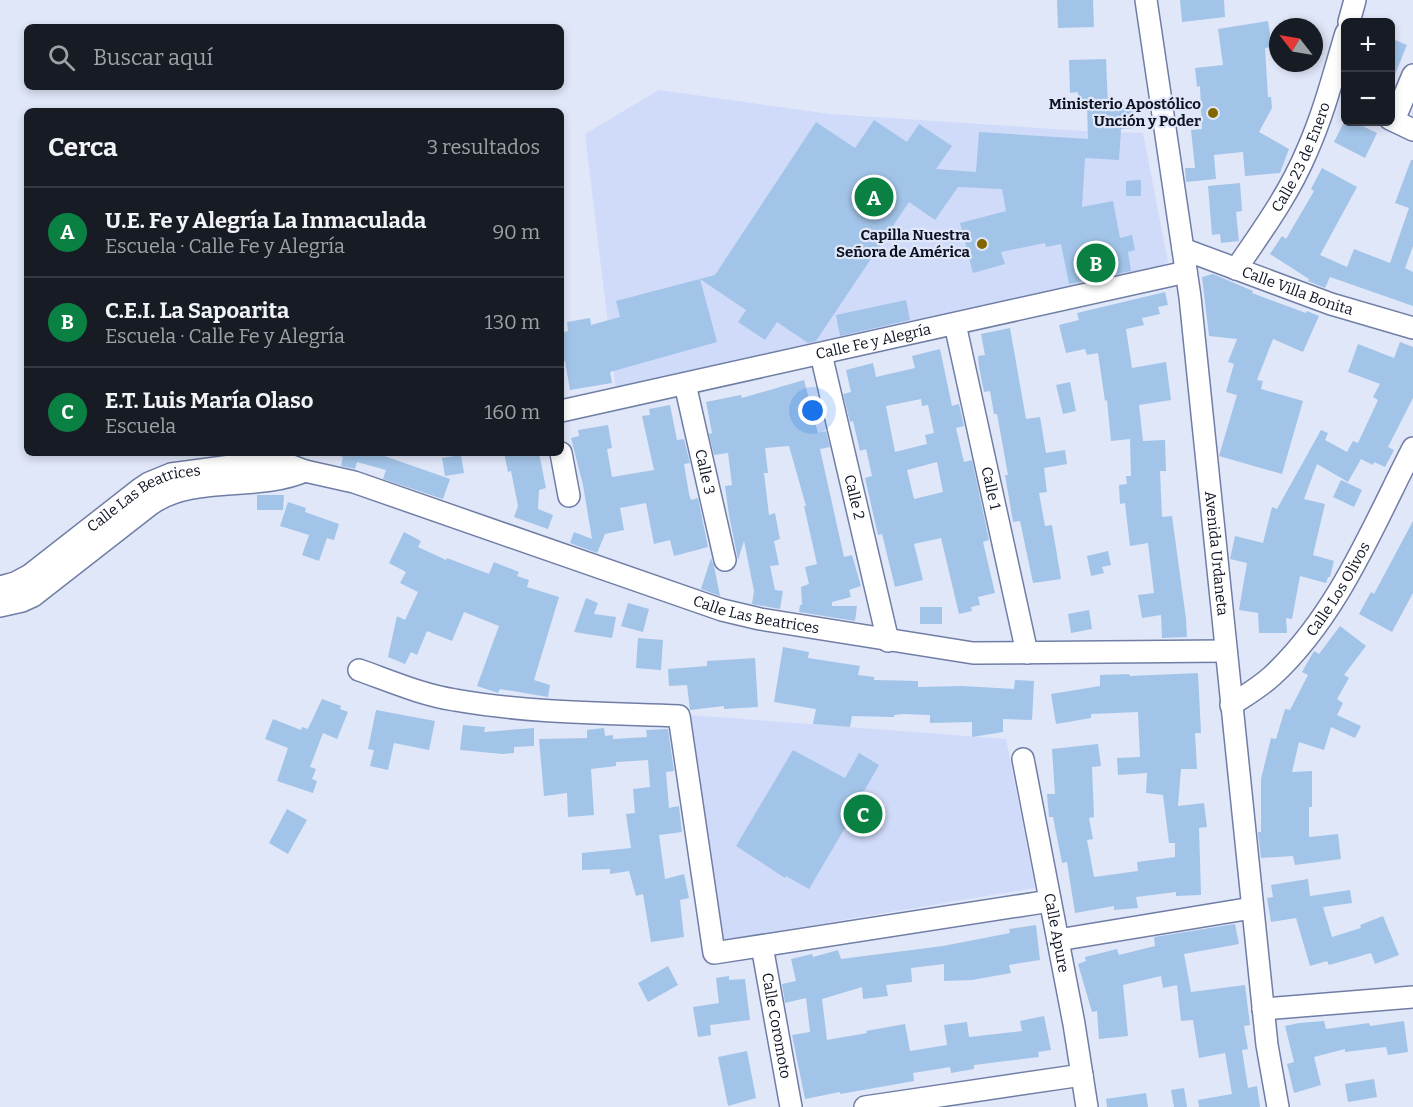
<!DOCTYPE html>
<html lang="es">
<meta charset="utf-8">
<style>
body{margin:0;font-family:Bitter,serif;background:#20242c;color:#f1f3f6}
.controls{position:absolute;right:18px;top:18px;display:grid;overflow:hidden;border-radius:9px;box-shadow:0 3px 9px #0003}
.controls button{width:54px;height:54px;display:grid;place-items:center;padding:0;border:0;border-bottom:2px solid #363941;background:#171b24;color:#f1f3f6;font:30px sans-serif}
.compass{position:absolute;left:1269px;top:18px;width:54px;height:54px;border-radius:50%;background:#171b24;box-shadow:0 3px 9px #0003;rotate:301deg}
.you{position:absolute;left:813px;top:411px;width:21px;height:21px;margin:-15px;border:4px solid #fff;border-radius:50%;background:#1a73e8;box-shadow:0 0 0 9px #1a73e833}
.badge{display:grid;place-items:center;width:39px;height:39px;border-radius:50%;background:#0b8043;color:#fff;font-size:20px;font-weight:700}
.pin{position:absolute;translate:-50% -50%;border:3px solid #fff;box-shadow:0 2px 6px #0006}
.list{margin:0;padding:0;list-style:none}
h2{display:flex;justify-content:space-between;align-items:center;height:78px;margin:0;padding:0 24px;font-size:26px}
h2 small{font-size:20px;font-weight:400;color:#9ea1a6}
.list li{display:grid;grid-template-columns:39px 1fr auto;gap:18px;align-items:center;box-sizing:border-box;height:90px;padding:0 24px;border-top:2px solid #363941}
.list b{display:block;font-size:22px;white-space:nowrap}
.list p{margin:0;font-size:20px;white-space:nowrap;color:#9ea1a6}
.list em{font-size:20px;font-style:normal;color:#9ea1a6}
.icon{flex:none;width:33px;height:33px;fill:none;stroke:currentColor;stroke-width:2;stroke-linecap:round;stroke-linejoin:round}
.map{position:relative;flex:none;width:1413px;height:1107px;overflow:hidden}
.search{position:absolute;background:#171b24;box-shadow:0 3px 9px #0003;left:24px;top:24px;width:540px;height:66px;display:flex;align-items:center;gap:15px;box-sizing:border-box;padding:0 21px;border-radius:9px;color:#9ea1a6;font-size:22px}
.panel{position:absolute;background:#171b24;box-shadow:0 3px 9px #0003;left:24px;top:108px;width:540px;height:348px;border-radius:9px}
.map>svg:first-child{display:block}
</style>
<div class="map">
<svg width="1413" height="1107" viewBox="0 0 1413 1107">
<rect width="100%" height="100%" fill="#e0e7f9"/>
<g fill="#d0dbfa">
<path d="M659 90 830 114 1084 131 1143 133 1168 262 1160 267 1041 292 911 326 616 390 585 134Z"/>
<path d="M690 715 1006 739 1035 888 723 940Z"/>
</g>
<g fill="#a2c4e8" fill-rule="evenodd">
<path d="M1057 0H1093L1094 27 1058 28Z"/>
<path d="M1180 0H1224L1225 17 1182 22Z"/>
<path d="M1268 21 1272 47 1265 48 1268 97H1271L1272 108 1259 132 1289 149 1280 173 1245 176 1243 152 1214 155 1216 179 1186 182 1185 168H1195L1191 130 1202 129 1200 86 1197 87 1195 68 1223 65 1218 29Z"/>
<path d="M1390 38 1407 45 1391 84H1390Z"/>
<path d="M1106 59 1108 106 1135 105V128L1121 129 1119 160 1085 158 1082 207 1113 201 1120 238 1132 235 1135 250 1128 252 1131 271 1069 284 1061 244 1046 247 1045 243 1001 252 1005 264 973 273 960 223 1006 211 1002 189 958 187 935 220 909 202 816 341 808 343 777 322 765 340 738 322 746 310 700 279 717 342 610 372 612 383 570 390 565 361H561V333L568 331 567 322 590 318 591 325 620 317 616 301 715 275 816 122 855 148 874 120 907 142 919 124 952 146 936 169 976 172 979 132 1088 139 1087 106H1078V92L1070 93 1069 60Z"/>
<path d="M1346 118V122H1354L1377 133 1365 158 1334 142Z"/>
<path d="M1411 160H1413V246L1405 268 1413 272V306L1330 277 1325 288 1308 281 1309 279 1270 254 1282 236 1286 239 1314 191 1311 189 1322 168 1357 187 1320 255 1347 267 1354 249 1390 263 1409 208 1395 203Z"/>
<path d="M1141 180V196H1126V181Z"/>
<path d="M1240 183 1242 211 1236 212 1239 241 1221 243 1220 234 1212 235 1208 186Z"/>
<path d="M1213 274 1253 291 1252 293 1306 313 1307 311 1319 316 1303 352 1273 339 1257 380 1263 381 1261 389 1303 401 1282 474 1219 456 1237 395 1226 392 1234 364 1228 362 1237 339 1209 336 1202 277Z"/>
<path d="M1165 292 1168 305 1158 307 1160 314 1142 318 1144 325 1126 329 1132 368 1166 362 1171 400 1139 405 1143 441 1165 440 1166 471H1160L1162 517 1172 516 1186 619 1187 637 1162 638 1161 615 1142 618 1138 595 1154 593 1148 543 1130 546 1125 503 1120 504 1119 485 1127 484 1126 476H1131L1130 439 1111 441 1107 400 1105 401 1098 353 1087 355 1085 349 1066 353 1059 325 1079 320 1077 313Z"/>
<path d="M906 300 910 320 840 336 836 315Z"/>
<path d="M1010 328 1026 419 1040 417 1046 453 1065 450 1067 464 1044 468 1047 492 1039 493 1045 526 1052 525 1061 579 1033 583 1020 521 1013 522 1005 475H1008L997 414H994L990 391 984 392 979 367 978 356 985 355 981 334Z"/>
<path d="M1400 342 1413 347V398L1388 447 1394 450 1385 467 1374 462 1373 465 1361 459 1348 482 1317 464 1304 499 1325 504 1313 555 1334 561 1330 577H1328L1326 583 1300 576 1292 619 1286 618 1287 633H1259L1258 613 1239 610 1247 563 1230 559 1235 536 1263 543 1272 507 1277 509 1321 430 1328 433 1325 440 1347 452 1353 441 1358 443 1378 400 1373 397 1380 384 1348 372 1358 344 1394 358Z"/>
<path d="M940 349 952 406 959 404 964 426 956 428 964 462 972 460 989 540 983 542 995 593 978 597 980 605 971 607 972 611 959 614 941 538 914 544 923 580 895 587 882 534 878 535 865 478 872 476 866 449 860 451 853 421 850 422 843 394 851 392 846 370 873 363 876 377 915 368 912 356ZM921 399 922 406 928 405 934 433 925 435 927 444 895 452 886 406ZM937 462 943 492 914 499 907 470Z"/>
<path d="M804 380 818 433 826 431 830 447 820 449 844 557 852 555 861 586 849 590 851 597 832 602V606H857L855 621 799 612 800 605H802L801 587 809 584 805 567 817 564 804 506H806L789 446 765 448 768 473H764L769 515 775 513 780 539 774 541 779 565 770 566 775 590 783 591 780 609 752 604 754 591 744 541 738 560 729 515 725 486 732 485 728 453 714 455 709 434 712 433 706 402 741 395 742 398Z"/>
<path d="M1070 382 1076 411 1063 414 1056 385Z"/>
<path d="M670 405 677 440 684 439 690 463 684 464 689 494 691 500 698 498 708 547 674 556 670 540 654 544 646 503 620 508 624 530 605 534 597 553 570 543 574 532 592 539 583 485 571 438 579 436 578 430 608 425 612 448 607 449 612 477 654 470 642 416 650 415 649 409Z"/>
<path d="M340 453H376L450 479 443 499 383 479 386 470 357 462 355 469 341 466 343 457 340 456Z"/>
<path d="M504 453H539L546 488 539 490 538 509 553 515 548 529 514 517 518 506 511 471 508 472Z"/>
<path d="M461 455 464 473 445 476 442 458Z"/>
<path d="M1341 480 1362 490 1354 507 1333 497Z"/>
<path d="M257 495H284L283 510H257Z"/>
<path d="M288 502 306 508 305 512 339 524 334 540 327 538 319 561 302 555 309 535 280 526Z"/>
<path d="M1413 521V593L1392 632 1359 614 1371 592 1374 594Z"/>
<path d="M404 532 421 541 418 547 446 560 447 558 489 574 494 562 519 572 517 576 529 580 527 587 559 597 534 680 550 685 548 697 500 689 498 693 477 686 499 626 464 612 452 641 427 631 417 655 411 652 405 664 388 657 397 616 405 620 418 592 400 583 406 572 389 563Z"/>
<path d="M1108 551 1111 565 1102 567 1104 573 1091 576 1087 556Z"/>
<path d="M711 558 714 566 720 596 701 589Z"/>
<path d="M586 598 598 603 594 614 616 617 612 638 574 632Z"/>
<path d="M628 603 649 609 643 632 621 626Z"/>
<rect x="920" y="607" width="22" height="17"/>
<path d="M1089 610 1092 629 1071 633 1068 614Z"/>
<path d="M1340 626 1366 646 1344 675 1349 678 1337 699 1343 703 1337 715 1361 726 1355 738 1331 727 1324 750 1299 742 1292 772 1312 771V807H1309V837L1338 834 1341 859 1295 865 1293 856 1261 858 1258 832H1261V779L1271 738 1276 739 1285 709 1290 710 1308 675 1302 672 1314 651 1319 654Z"/>
<path d="M638 638 663 640 661 670 636 668Z"/>
<path d="M783 647 809 652 808 658 860 666 858 675 874 677V680L918 681V687L962 686 1014 689 1015 680 1034 681 1032 720 1003 719V732L972 737V722L930 723V715L904 714 894 715V717L852 716 850 727 813 724 816 709 774 702Z"/>
<path d="M755 658 758 707 724 709V706L690 710 687 685 669 686 668 669 707 666V661Z"/>
<path d="M1198 673 1201 733H1195L1197 769H1181L1178 806 1204 803 1207 827 1199 828 1201 895 1176 896V892L1136 897 1138 908 1114 910V906L1075 913 1067 862 1062 863 1053 817H1049L1047 794H1055L1052 749 1098 744 1101 766 1092 767 1094 817 1089 818 1093 839 1087 840 1094 877 1138 871 1137 862 1175 857V843H1169L1163 795 1146 793 1147 773 1118 775 1117 758 1140 757 1138 712 1091 714V718L1056 724 1051 694 1100 686V675L1129 674 1130 676Z"/>
<path d="M322 699 341 706 340 709 348 712 337 739 323 733 310 767 316 769 312 779 317 781 313 793 277 781 288 748 265 739 273 719 301 730 302 727 308 729Z"/>
<path d="M376 710 435 721 429 750 394 743 388 770 370 766 374 750 368 749Z"/>
<path d="M463 725 485 727 484 732 534 728V746L514 747V753L503 754 460 750Z"/>
<path d="M604 728 605 736 613 735V739L647 737 646 730 668 729 674 771 666 772 669 808 679 806 682 832 659 835 665 879 684 874 689 898 680 900 684 937 651 942 643 894 636 896 629 871 610 874V869L582 870V853L631 848 626 814 635 813 633 789 650 787 648 760 616 762V766L591 769 594 815 568 817 567 793 544 796 539 739 587 738V730Z"/>
<path d="M793 750 845 778 859 753 879 765 863 793 865 794 809 889 786 876 785 878 736 846Z"/>
<path d="M287 809 307 820 288 854 269 843Z"/>
<path d="M1308 879 1310 896 1350 890 1352 903 1323 907 1332 937 1361 928 1360 925 1383 916 1399 955 1375 964 1371 953 1329 965 1327 961 1310 966 1296 918 1271 922 1267 898 1273 897 1271 885Z"/>
<path d="M1235 924 1239 944 1184 954 1191 992 1245 985 1250 1025 1244 1026 1248 1049 1242 1050 1248 1088 1257 1086 1260 1107H1199L1198 1100 1232 1094 1225 1053 1199 1058 1193 1020 1181 1021 1177 985 1163 988 1161 976 1123 985 1128 1036 1099 1039 1097 1011 1092 1012 1078 964 1086 961 1085 957 1117 949 1119 955 1155 946 1154 937Z"/>
<path d="M1036 925 1040 960 1009 965 1011 973 972 980 944 981V964L911 968 912 982 886 985 888 996 863 999 862 987 822 999 827 1040 867 1033 866 1031 905 1024 910 1051 947 1045 944 1025 967 1022 969 1037 1022 1031 1020 1021 1044 1016 1051 1050 1038 1052 1039 1057 974 1065V1069L951 1073 950 1067 913 1073 914 1081 840 1094V1092L805 1099 792 1035 810 1032 806 998 785 1003 782 984 796 981 791 959 812 954 813 957 838 950 841 959 943 946 1010 933 1009 929Z"/>
<path d="M668 966 678 985 648 1002 638 983Z"/>
<path d="M729 976V980L745 979 750 1020 710 1025 711 1035 698 1037 693 1007 719 1003 716 978Z"/>
<path d="M1324 1021 1326 1029 1369 1023 1370 1026 1404 1021 1408 1052 1388 1055 1386 1047 1345 1052V1049L1314 1057 1321 1085 1294 1093 1287 1064 1294 1062 1285 1026 1299 1023Z"/>
<path d="M747 1051 756 1098 728 1106 718 1057Z"/>
<path d="M1374 1079 1377 1097 1348 1102 1345 1084Z"/>
<path d="M1184 1088 1187 1107H1174L1171 1090Z"/>
<path d="M1146 1093 1148 1107H1107L1106 1099Z"/>
</g>
<g fill="none" stroke-linecap="round" stroke-linejoin="round">
<g stroke="#707ea6" stroke-width="24">
<g id="minor">
<path id="s1" d="M1146 0 1190 297 1259 968 1267 1045 1278 1107"/>
<path d="M1349 22 1355 0"/>
<path d="M1390 119 1413 130"/>
<path d="M1394 120 1413 75"/>
<path id="s2" d="M1183 249 1331 304 1413 328"/>
<path id="s3" d="M1236 269C1262 231 1289 194 1307 151 1324 113 1334 73 1346 33"/>
<path id="s4" d="M955 324 1027 653"/>
<path id="s5" d="M821 354 888 641"/>
<path id="s6" d="M685 384 725 560"/>
<path id="s7" d="M561 411 1186 272"/>
<path d="M561 453 569 496"/>
<path id="s8" d="M0 587 15 583 30 575 140 489 149 483 171 474 276 460 305 471 354 482 722 610 760 619 973 653 1226 651"/>
<path d="M0 606 22 601 33 596 151 504C195 474 257 492 305 471"/>
<path d="M359 670C390 681 422 695 455 700 528 713 604 713 679 716L714 953 1050 901"/>
<path id="s9" d="M1231 705C1245 696 1260 687 1272 676 1338 615 1373 526 1413 448"/>
<path id="s10" d="M1023 759 1074 1024 1087 1107"/>
<path d="M1058 940 1252 908"/>
<path id="s11" d="M762 946 791 1107"/>
<path d="M1263 1009 1413 997"/>
<path d="M865 1107 1082 1075"/>
</g>
</g>
<use href="#minor" stroke="#fff" stroke-width="21"/>
</g>
<g fill="#836600" stroke="#e0e7f9" stroke-width="2">
<circle cx="1213" cy="113" r="6"/>
<circle cx="982" cy="244" r="6"/>
</g>
<g text-anchor="middle" dominant-baseline="central" stroke-width="4.5" stroke-linejoin="round" paint-order="stroke">
<g font-size="15" font-weight="bold" fill="#0e1322" stroke="#e0e7f9" text-anchor="end">
<text x="1201" y="104">Ministerio Apostólico<tspan x="1201" dy="17">Unción y Poder</tspan></text>
<text x="970" y="235">Capilla Nuestra<tspan x="970" dy="17">Señora de América</tspan></text>
</g>
<g font-size="15" fill="#0e1322" stroke="#e0e7f9">
<text stroke="none"><textPath href="#s3" startOffset="130">Calle 23 de Enero</textPath></text>
<text stroke="none"><textPath href="#s2" startOffset="122">Calle Villa Bonita</textPath></text>
<text stroke="none"><textPath href="#s7" startOffset="320">Calle Fe y Alegría</textPath></text>
<text stroke="none"><textPath href="#s6" startOffset="90">Calle 3</textPath></text>
<text stroke="none"><textPath href="#s4" startOffset="168">Calle 1</textPath></text>
<text stroke="none"><textPath href="#s5" startOffset="147">Calle 2</textPath></text>
<text stroke="none"><textPath href="#s8" startOffset="172">Calle Las Beatrices</textPath></text>
<text stroke="none"><textPath href="#s1" startOffset="558">Avenida Urdaneta</textPath></text>
<text stroke="none"><textPath href="#s9" startOffset="160">Calle Los Olivos</textPath></text>
<text stroke="none"><textPath href="#s8" startOffset="818">Calle Las Beatrices</textPath></text>
<text stroke="none"><textPath href="#s10" startOffset="177">Calle Apure</textPath></text>
<text stroke="none"><textPath href="#s11" startOffset="81">Calle Coromoto</textPath></text>
</g>
</g>
</svg>
<div class="controls">
<button>+</button>
<button>−</button>
</div>
<svg class="compass" viewBox="-18 -18 36 36"><path d="M0-13l5 13h-10z" fill="#e53935"/><path d="M0 13l5-13h-10z" fill="#9ea1a6"/></svg>
<div class="you"></div>
<div class="pin badge" style="left:874px;top:197px">A</div>
<div class="pin badge" style="left:1096px;top:263px">B</div>
<div class="pin badge" style="left:863px;top:814px">C</div>
<div class="search"><svg class="icon" aria-label="search" viewBox="0 0 24 24"><circle cx="10" cy="10" r="6"/><path d="M15 15l6 6"/></svg>Buscar aquí</div>
<section class="panel">
<h2>Cerca<small>3 resultados</small></h2>
<ul class="list">
<li><span class="badge">A</span><div><b>U.E. Fe y Alegría La Inmaculada</b><p>Escuela · Calle Fe y Alegría</p></div><em>90 m</em></li>
<li><span class="badge">B</span><div><b>C.E.I. La Sapoarita</b><p>Escuela · Calle Fe y Alegría</p></div><em>130 m</em></li>
<li><span class="badge">C</span><div><b>E.T. Luis María Olaso</b><p>Escuela</p></div><em>160 m</em></li>
</ul>
</section>
</div>
